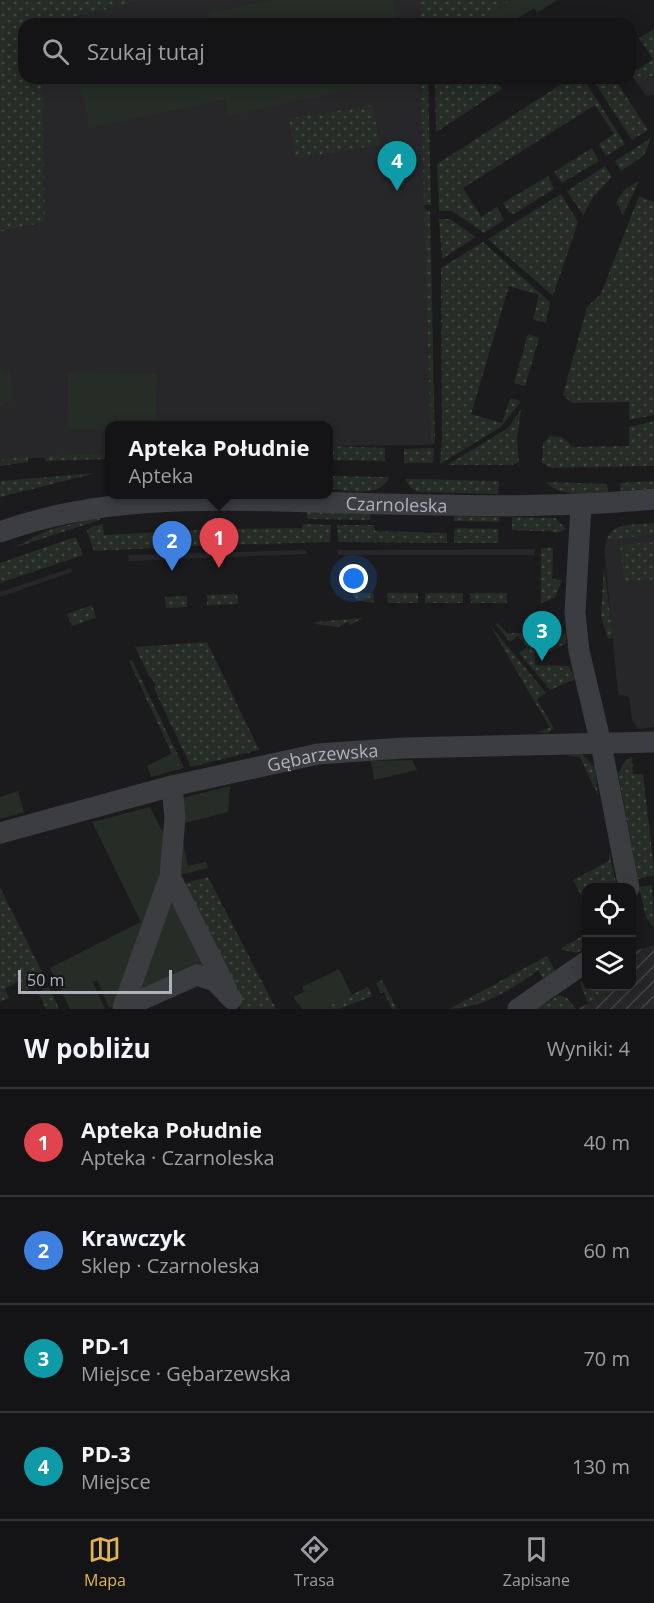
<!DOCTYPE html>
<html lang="pl">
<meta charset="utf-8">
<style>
body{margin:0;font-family:"Open Sans",sans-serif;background:#212123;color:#f1f3f6}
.controls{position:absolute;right:18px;bottom:18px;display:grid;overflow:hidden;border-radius:12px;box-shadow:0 3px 15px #0003}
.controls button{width:54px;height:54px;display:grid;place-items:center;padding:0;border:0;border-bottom:2px solid #333335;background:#141416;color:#f1f3f6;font:30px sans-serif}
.scale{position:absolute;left:18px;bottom:15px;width:154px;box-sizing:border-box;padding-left:6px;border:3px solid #afb2bb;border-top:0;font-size:16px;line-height:21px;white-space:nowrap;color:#afb2bb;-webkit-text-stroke:4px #161618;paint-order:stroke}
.you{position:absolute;left:354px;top:579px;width:21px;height:21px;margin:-15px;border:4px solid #fff;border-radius:50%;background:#1a73e8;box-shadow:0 0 0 9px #1a73e833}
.badge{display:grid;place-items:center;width:39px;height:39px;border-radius:50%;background:#e1b54f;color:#fff;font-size:20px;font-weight:700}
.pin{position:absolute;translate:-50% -50px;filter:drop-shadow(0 2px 3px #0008)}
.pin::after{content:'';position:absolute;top:32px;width:21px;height:18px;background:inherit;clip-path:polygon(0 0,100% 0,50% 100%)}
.popup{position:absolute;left:105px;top:421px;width:228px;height:78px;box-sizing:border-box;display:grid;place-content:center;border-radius:12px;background:#141416;filter:drop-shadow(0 2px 4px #0005);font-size:20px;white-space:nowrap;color:#9d9ea1}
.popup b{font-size:22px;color:#f1f3f6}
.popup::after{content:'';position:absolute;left:50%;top:100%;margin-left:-12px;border:12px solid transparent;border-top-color:#141416}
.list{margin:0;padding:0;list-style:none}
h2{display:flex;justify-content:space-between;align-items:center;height:78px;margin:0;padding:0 24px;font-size:26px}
h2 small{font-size:20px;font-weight:400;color:#9d9ea1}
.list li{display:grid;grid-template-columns:39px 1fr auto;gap:18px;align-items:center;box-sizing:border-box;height:108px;padding:0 24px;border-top:2px solid #333335}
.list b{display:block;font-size:22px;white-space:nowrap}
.list p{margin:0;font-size:20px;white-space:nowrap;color:#9d9ea1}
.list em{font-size:20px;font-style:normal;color:#9d9ea1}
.icon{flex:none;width:33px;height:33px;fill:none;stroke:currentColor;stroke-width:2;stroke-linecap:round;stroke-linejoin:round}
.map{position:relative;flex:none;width:654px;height:1009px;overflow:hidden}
.search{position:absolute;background:#141416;box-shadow:0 3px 15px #0003;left:18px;right:18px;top:18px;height:66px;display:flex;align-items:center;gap:15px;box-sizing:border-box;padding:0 21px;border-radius:18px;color:#9d9ea1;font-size:22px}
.sheet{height:510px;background:#141416}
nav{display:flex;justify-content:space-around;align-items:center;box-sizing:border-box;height:84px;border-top:2px solid #333335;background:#141416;font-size:16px;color:#9d9ea1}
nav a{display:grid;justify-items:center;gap:3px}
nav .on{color:#e1b54f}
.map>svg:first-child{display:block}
</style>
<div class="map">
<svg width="654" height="1009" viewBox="0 0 654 1009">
<defs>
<pattern id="industrial-furrows" width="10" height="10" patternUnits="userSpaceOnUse" patternTransform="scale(1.5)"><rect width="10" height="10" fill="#27272a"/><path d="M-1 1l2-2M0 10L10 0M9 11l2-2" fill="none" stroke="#444447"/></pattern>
<pattern id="grass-dots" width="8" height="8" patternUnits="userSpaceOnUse" patternTransform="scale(1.5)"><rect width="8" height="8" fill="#252d26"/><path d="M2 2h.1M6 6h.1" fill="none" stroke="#424944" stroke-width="1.8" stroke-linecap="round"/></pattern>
</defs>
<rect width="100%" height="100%" fill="#1b1b1d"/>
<g fill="#27272a">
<path d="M142 0H419L420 24H48Z"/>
<path d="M654 74V94L646 96 638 84Z"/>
<path d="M43 78H421L431 445 329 446 328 426H110L109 454 0 460V232L45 222Z"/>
<path d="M654 534V727L638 729 632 720 629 697 618 694 605 557 607 540 611 538Z"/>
<path d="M535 549 534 555H338V550Z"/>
<path d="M307 550V554L129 561 128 555Z"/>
<path d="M71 568 73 572 0 597V592Z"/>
</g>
<path fill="url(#industrial-furrows)" d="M654 945V1009H578L619 987H632V952Z"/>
<g fill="url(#grass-dots)">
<path d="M0 0H142L48 24H24V78H43L45 222 0 232Z"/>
<path d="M419 0H511L475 24H420Z"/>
<path d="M654 29V74L638 84 630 73V61L637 70 653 59 639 38Z"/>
<path d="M421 78H428L431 205H424Z"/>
<path d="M435 78H474L478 85 494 78 502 89 436 132Z"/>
<path d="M571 78H583L625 144 606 156 599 144 614 134 595 105 463 188 481 217 497 207 504 220 484 233 452 211H439L437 164Z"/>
<path d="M592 78H614L648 130 632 140Z"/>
<path d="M373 105 379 145 296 158 289 119Z"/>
<path d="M651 138 644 155 621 171 615 161Z"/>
<path d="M592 148 599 161 562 183 554 172Z"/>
<path d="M605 166 612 177 593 197 583 215 567 191Z"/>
<path d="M548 176 554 189 514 214 509 212 503 203Z"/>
<path d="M639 181 623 215 616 202 625 189Z"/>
<path d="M561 194 578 222 553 296 488 239Z"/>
<path d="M639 196 654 202V415L629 420V402L572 403 563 395 587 307 601 294Z"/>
<path d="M424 209 430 211 435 443 431 445Z"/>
<path d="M439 219H450L476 237 442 259Z"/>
<path d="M483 242 550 302 546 323 533 319 539 295 509 286 471 414 502 423 510 398 521 401 501 427 440 464 442 440 441 268Z"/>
<path d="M528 334 539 338 525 386 514 383Z"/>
<path d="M521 409 517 439 519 462 512 465H447L508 428Z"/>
<path d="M654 421V466L551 468 542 463 543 443 550 436 562 437 573 447 629 446V427Z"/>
<path d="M329 433V446L385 448V461L329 460Z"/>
<path d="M434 448 433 463H404V449Z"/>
<path d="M109 454V459L45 461 44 456Z"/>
<path d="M28 456V462L0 466V460Z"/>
<path d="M96 473 0 497V481Z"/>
<path d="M329 476 389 477C381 499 347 490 329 489Z"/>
<path d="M405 479 499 481 498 494 418 492 410 487Z"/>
<path d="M654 481V488L621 491 620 483Z"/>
<path d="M546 482 607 484 608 492C588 493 560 498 546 482Z"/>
<path d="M307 512 370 514V520L307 519Z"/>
<path d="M454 516 499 517V522L454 521Z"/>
<path d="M99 517 100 520 13 548 48 530Z"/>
<path d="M512 517 555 518 566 529 561 532 512 530Z"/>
<path d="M654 523V534L608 540 605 557C604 520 626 526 654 523Z"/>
<path d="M103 524 104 535 217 529V545L94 551 87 531 91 527Z"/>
<path d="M303 524 331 525 330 542 225 545V529L302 528Z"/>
<path d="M337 525H374L375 531 447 533V543L338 542Z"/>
<path d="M457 528 498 529V543H454V531Z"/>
<path d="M72 538H76L83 555 0 583V563Z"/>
<path d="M654 542V579L624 582 620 545Z"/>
<path d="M541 548H553L552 579 562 580 555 598 541 603Z"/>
<path d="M604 566 613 638 608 639 601 616Z"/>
<path d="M338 570H354V593H374V603L356 600Z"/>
<path d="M387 593H418V603H388Z"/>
<rect x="425" y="593" width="38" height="10"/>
<path d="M470 593H507V603H471Z"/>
<path d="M237 594 238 604 207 605V595Z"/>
<path d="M187 596V607L166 608 165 597Z"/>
<path d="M92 605 96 618 72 626 67 614Z"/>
<path d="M363 618 350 625 348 622 338 627 316 624 315 622Z"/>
<path d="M498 623 507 633 566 634V643L550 652 549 649H535V665L569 666 575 679 550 690 519 653 527 647 518 636 510 642 496 625Z"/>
<path d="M490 625 546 693 537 700 554 728 548 733 537 732 550 728Z"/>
<path d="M207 642 259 750 191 767 154 688 156 684 149 676 135 647Z"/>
<path d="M132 660 184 768 179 769 129 661Z"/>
<path d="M581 753 595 767 598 796 580 757 568 756Z"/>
<path d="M632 757 633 774H643L654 869V875L638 879 618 773 625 761Z"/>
<path d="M609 852 617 887 586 888V904L573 880 609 861Z"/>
<path d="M208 877 276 1009H241L183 895 182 884Z"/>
<path d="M652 885 654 927 646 918 639 887Z"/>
<path d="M0 887 47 982 23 992 18 982 5 988 9 998 0 1002Z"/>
<path d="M586 934V947L577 953 563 950 561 948Z"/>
<path d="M547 956 555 970 546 983 538 970C513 989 481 1009 449 1009Z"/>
<path d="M586 972V987H619L588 1003 580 984Z"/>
<path d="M382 980 397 1009H392L384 992 381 993 376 983Z"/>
<path d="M49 987 59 1009H46L38 992Z"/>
<path d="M368 987 373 996 338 1009H322Z"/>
<path d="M559 995 567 998 576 1009H536Z"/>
</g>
<g fill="#252d26">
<path d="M270 0H392L397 24H210L208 14Z"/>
<path d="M511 0H557L537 13 534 8 509 24H475Z"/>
<path d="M79 78H400L229 116 225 100 89 128Z"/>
<path d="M0 369 10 373 13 387 11 401 0 407Z"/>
<path d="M68 372 157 374 156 425 110 426 109 430 67 429Z"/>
<path d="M172 753 179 769 151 777 147 766Z"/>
<path d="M412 760 417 770 374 780 371 761Z"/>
<path d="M230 786 228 812 181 824 178 799Z"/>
<path d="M18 791 24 812 0 819V797Z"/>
<path d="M150 807 167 840 163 877 120 1003 109 1008 97 980 93 982 105 1009H70L50 968 141 922 92 822Z"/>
<path d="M181 833 188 866 206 862 208 868 176 876Z"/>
<path d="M172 888 216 974 136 995Z"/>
<path d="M339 969 352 995 322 1009H302L293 997 304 992 302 987Z"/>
</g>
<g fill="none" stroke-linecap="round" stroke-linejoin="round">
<g stroke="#3c3d41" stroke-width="21">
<path d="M581 505 575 613 579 651 601 744 629 888"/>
<path id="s1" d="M0 532C102 495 207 499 314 502 427 505 541 510 654 499"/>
<path d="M172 786 175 818 170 876 123 1008 197 975 215 981 232 999"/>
<path id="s2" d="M0 833 172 786 318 754 403 748 654 742"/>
<path d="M170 876 227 990"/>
<path d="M518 1009 586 962"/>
</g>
</g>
<g text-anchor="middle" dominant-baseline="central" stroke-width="4.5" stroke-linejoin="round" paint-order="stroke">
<g font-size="18" fill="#afb2bb" stroke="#161618">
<text stroke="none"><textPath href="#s1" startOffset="400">Czarnoleska</textPath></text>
<text stroke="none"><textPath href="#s2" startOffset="332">Gębarzewska</textPath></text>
</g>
</g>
</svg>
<div class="controls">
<button><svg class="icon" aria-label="locate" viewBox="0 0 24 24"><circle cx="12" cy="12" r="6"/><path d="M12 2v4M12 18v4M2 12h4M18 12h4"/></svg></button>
<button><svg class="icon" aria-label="layers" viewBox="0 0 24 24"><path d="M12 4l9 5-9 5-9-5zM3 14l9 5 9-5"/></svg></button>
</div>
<div class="scale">50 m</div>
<div class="you"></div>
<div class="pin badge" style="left:219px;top:568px;background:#e0444e">1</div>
<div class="popup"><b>Apteka Południe</b>Apteka</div>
<div class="pin badge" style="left:172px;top:571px;background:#3f7fe0">2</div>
<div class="pin badge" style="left:542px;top:661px;background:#0f9aa8">3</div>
<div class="pin badge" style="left:397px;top:191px;background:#0f9aa8">4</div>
<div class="search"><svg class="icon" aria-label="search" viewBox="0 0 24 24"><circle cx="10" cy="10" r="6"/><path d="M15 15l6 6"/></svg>Szukaj tutaj</div>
</div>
<section class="sheet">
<h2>W pobliżu<small>Wyniki: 4</small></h2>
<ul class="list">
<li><span class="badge" style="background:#e0444e">1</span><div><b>Apteka Południe</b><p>Apteka · Czarnoleska</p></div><em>40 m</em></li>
<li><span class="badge" style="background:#3f7fe0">2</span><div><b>Krawczyk</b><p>Sklep · Czarnoleska</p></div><em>60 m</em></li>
<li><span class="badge" style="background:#0f9aa8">3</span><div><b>PD-1</b><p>Miejsce · Gębarzewska</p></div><em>70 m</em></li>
<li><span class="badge" style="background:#0f9aa8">4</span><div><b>PD-3</b><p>Miejsce</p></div><em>130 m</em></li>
</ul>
</section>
<nav>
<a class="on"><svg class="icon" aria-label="map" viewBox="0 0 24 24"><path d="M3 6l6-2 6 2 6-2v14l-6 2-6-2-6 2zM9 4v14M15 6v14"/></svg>Mapa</a>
<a><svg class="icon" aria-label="directions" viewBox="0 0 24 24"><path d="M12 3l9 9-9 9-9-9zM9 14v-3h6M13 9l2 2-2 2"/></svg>Trasa</a>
<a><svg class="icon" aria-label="saved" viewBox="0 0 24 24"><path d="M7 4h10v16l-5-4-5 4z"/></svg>Zapisane</a>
</nav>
